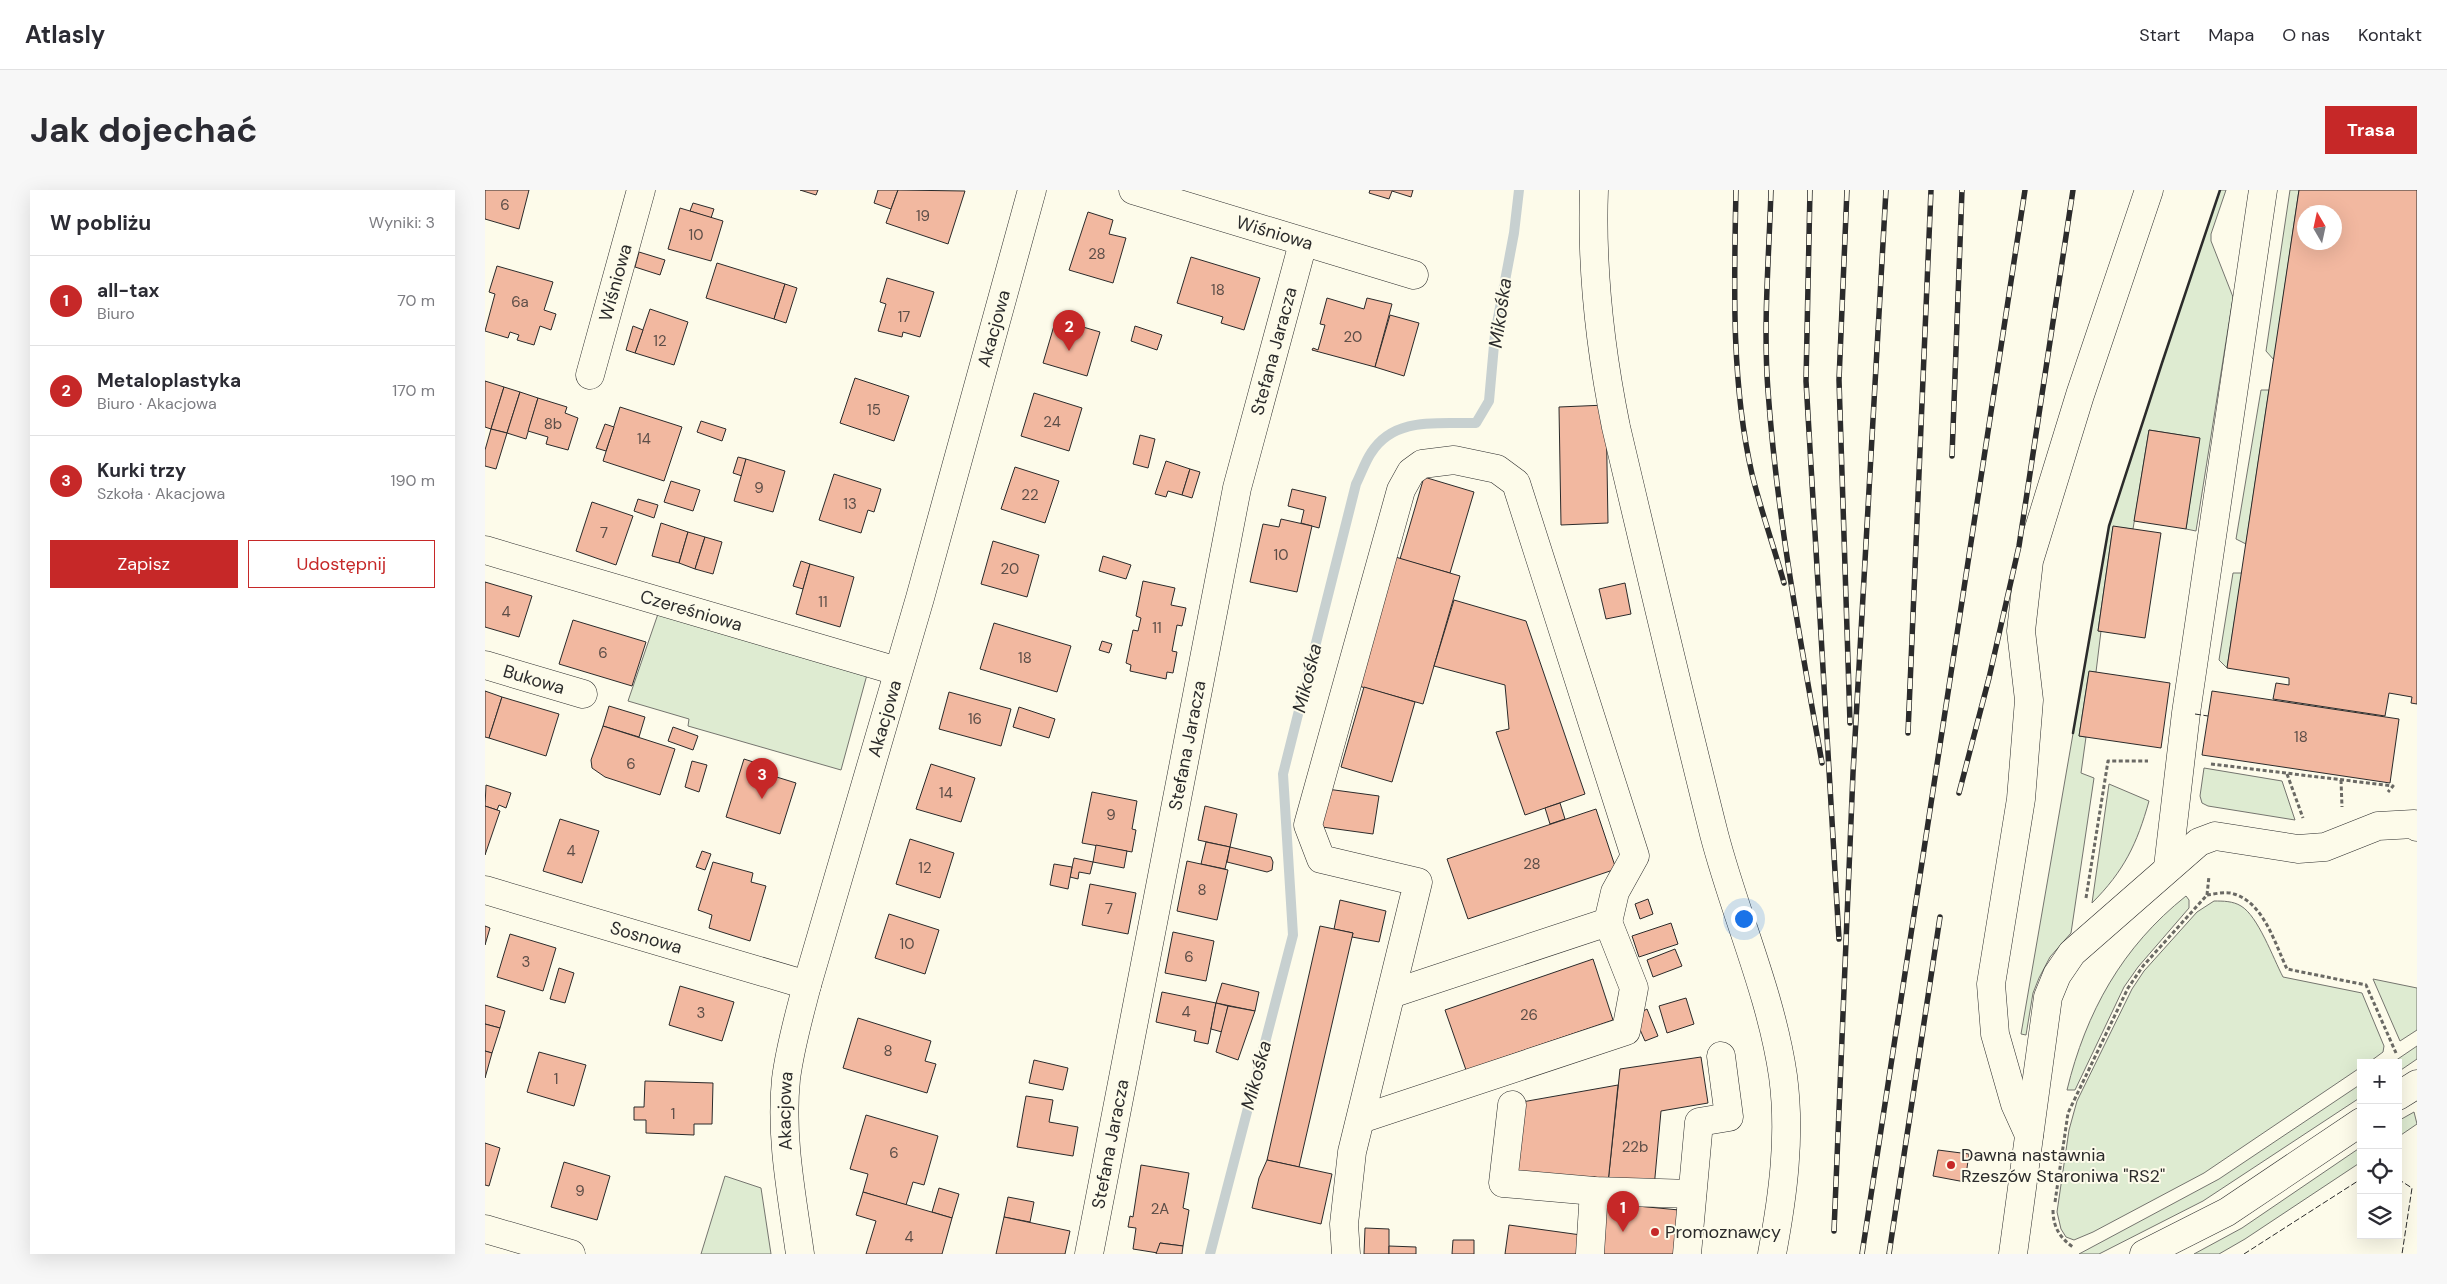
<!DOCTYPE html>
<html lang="pl">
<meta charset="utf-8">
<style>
body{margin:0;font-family:"DM Sans",sans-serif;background:#f7f7f7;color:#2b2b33}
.controls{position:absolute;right:15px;bottom:15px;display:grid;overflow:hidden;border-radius:0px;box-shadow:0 5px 20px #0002}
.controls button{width:45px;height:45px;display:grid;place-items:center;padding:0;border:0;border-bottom:1px solid #e1e1e2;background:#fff;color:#2b2b33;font:25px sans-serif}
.compass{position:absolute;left:1812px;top:15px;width:45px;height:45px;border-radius:50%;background:#fff;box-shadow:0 5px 20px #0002;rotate:351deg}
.you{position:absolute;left:1258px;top:728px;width:18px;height:18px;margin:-12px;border:4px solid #fff;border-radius:50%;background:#1a73e8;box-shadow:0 0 0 8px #1a73e833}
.badge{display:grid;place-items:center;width:32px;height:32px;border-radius:50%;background:#c62828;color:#fff;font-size:16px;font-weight:700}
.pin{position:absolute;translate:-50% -41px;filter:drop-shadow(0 1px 2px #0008)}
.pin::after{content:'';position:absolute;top:26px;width:18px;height:15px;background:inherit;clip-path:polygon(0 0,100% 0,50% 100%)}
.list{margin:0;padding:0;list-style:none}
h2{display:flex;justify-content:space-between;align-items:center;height:65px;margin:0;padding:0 20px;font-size:21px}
h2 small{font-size:16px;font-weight:400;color:#7c7c81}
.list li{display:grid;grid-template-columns:32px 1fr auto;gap:15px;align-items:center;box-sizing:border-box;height:90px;padding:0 20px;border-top:1px solid #e1e1e2}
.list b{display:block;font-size:19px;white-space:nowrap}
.list p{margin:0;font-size:16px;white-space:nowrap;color:#7c7c81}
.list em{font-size:16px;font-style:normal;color:#7c7c81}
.actions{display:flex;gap:10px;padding:15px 20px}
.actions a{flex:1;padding:11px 0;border:1px solid #c62828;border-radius:0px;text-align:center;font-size:18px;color:#c62828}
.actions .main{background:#c62828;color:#fff}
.icon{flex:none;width:28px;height:28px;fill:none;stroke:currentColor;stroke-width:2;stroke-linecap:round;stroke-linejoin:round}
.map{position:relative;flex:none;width:1932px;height:1064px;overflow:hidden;border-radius:0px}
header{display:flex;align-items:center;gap:30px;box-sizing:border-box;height:70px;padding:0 25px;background:#fff;border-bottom:1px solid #e1e1e2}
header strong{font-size:24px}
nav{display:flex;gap:28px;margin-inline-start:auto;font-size:18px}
.intro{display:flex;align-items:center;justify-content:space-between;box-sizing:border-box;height:120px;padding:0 30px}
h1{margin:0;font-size:35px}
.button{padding:12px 22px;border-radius:0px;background:#c62828;color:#fff;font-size:18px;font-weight:700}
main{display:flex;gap:30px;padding:0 30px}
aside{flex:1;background:#fff;border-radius:0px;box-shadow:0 5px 20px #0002}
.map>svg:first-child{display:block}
</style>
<header>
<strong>Atlasly</strong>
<nav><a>Start</a><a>Mapa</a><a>O nas</a><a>Kontakt</a></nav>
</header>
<div class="intro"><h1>Jak dojechać</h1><a class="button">Trasa</a></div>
<main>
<aside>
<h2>W pobliżu<small>Wyniki: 3</small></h2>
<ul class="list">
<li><span class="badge">1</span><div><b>all-tax</b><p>Biuro</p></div><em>70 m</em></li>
<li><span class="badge">2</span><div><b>Metaloplastyka</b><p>Biuro · Akacjowa</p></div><em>170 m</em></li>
<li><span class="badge">3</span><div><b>Kurki trzy</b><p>Szkoła · Akacjowa</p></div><em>190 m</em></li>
</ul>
<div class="actions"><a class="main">Zapisz</a><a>Udostępnij</a></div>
</aside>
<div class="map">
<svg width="1932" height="1064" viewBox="0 0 1932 1064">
<rect width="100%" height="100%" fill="#fdfbea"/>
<g fill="#deebd1" stroke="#74746e">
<path d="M1735 0H1741L1726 44V51L1748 107 1711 341 1701 339 1714 248 1664 240 1648 339 1628 337 1613 441H1616L1611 482H1604L1594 546 1601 547 1596 583 1609 588 1586 743 1565 767 1554 788 1548 803 1541 845 1536 844 1624 336 1677 173Z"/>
<path d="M1805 0H1814L1789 170 1781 161Z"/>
<path d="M1776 200H1784L1761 354 1751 349Z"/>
<path d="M1748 383H1757L1742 478 1734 470Z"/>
<path d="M174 421 383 481 356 580 203 536 204 529 143 511Z"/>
<path d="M1719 578 1797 591 1810 630 1723 616 1717 613 1715 606Z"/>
<path d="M1624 594 1664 611C1652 654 1639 681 1607 713Z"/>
<path d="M1701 706 1704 710V718L1653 777 1639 797 1590 900H1582C1601 822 1637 757 1701 706Z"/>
<path d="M1729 711C1738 711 1748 711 1756 716 1773 726 1788 768 1798 787L1877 803 1899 856 1898 862 1883 873H1876V877L1719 983 1608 1042 1589 1050 1581 1047 1576 1039 1572 1022 1584 940 1592 911 1647 799 1659 781 1712 722Z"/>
<path d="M1888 789 1932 798V840L1915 851Z"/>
<path d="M1932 856V869L1913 882V873H1907Z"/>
<path d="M1876 894V907L1718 1011 1614 1064H1594L1734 989Z"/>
<path d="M1929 922 1932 934 1913 947V931Z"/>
<path d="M1876 957V972L1760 1049 1734 1064H1709L1757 1038Z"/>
<path d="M240 986 276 998 286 1064H216Z"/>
</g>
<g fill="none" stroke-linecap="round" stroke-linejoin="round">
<path stroke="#c7d0d0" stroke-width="10" d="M725 1064 808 745 798 584 871 294C876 284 880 272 886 263 909 226 953 234 991 233L1004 211 1010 144 1029 43 1034 0"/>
</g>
<g fill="#f2b8a0" stroke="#2b2b2b" fill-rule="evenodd">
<path d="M0 0H44L34 39 0 29Z"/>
<path d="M315 0H333L331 5Z"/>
<path d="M393 0H413L406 19 389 13Z"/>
<path d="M413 0 480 1 463 54 401 33Z"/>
<path d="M885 0H928L926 7 907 1 904 9 884 3Z"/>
<path d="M1814 0H1932V514L1926 513 1927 507 1904 503 1900 526 1788 509 1791 493 1804 495V488L1742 478ZM1820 22H1850V52H1820Z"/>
<path d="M208 13 229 19 226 28 205 21Z"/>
<path d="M195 18 238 31 226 71 183 59Z"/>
<path d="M603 22 628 30 624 44 641 48 628 93 584 80Z"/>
<path d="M154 62 180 70 175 85 150 77Z"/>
<path d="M706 67 775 88 759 140 736 133 738 127 692 113Z"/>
<path d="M232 73 300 94 289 129 221 108Z"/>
<path d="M12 76 68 92 59 120 71 124 66 140 55 136 49 155 32 150 34 145 25 142 23 148 0 141 10 104 4 102Z"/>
<path d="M402 88 449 102 435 147 418 142 417 147 393 141 401 114 395 112Z"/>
<path d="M300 94 312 98 301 133 289 129Z"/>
<path d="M842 108 879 119 882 108 907 114 890 177 827 160 828 158 833 160 840 135 835 134Z"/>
<path d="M165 119 203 132 189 175 150 163Z"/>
<path d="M905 125 934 133 919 186 890 177Z"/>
<path d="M571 129 615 142 602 186 558 173Z"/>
<path d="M148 136 158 140 150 163 141 160Z"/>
<path d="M650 136 677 145 672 160 646 151Z"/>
<path d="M370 188 424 206 409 251 355 233Z"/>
<path d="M0 191 19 197 6 239 0 237Z"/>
<path d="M19 197 35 202 22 243 6 239Z"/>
<path d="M35 202 53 208 41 249 22 243Z"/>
<path d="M549 203 597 218 584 261 536 246Z"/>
<path d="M53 208 82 217 80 223 93 228 83 260 61 254 63 247 43 241Z"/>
<path d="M1121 215 1123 333 1076 335 1074 217Z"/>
<path d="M135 217 197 237 179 291 118 271Z"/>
<path d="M216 231 241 239 237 251 212 242Z"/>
<path d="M120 234 129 237 121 261 111 258Z"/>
<path d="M6 239 22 243 11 279 0 276V260Z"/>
<path d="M1664 240 1715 248 1701 339 1649 331Z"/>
<path d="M655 245 670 249 663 278 648 274Z"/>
<path d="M253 267 261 269 257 286 248 283Z"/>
<path d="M261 269 300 281 288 322 249 311Z"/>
<path d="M681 271 705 279 697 305 683 301 681 307 670 304Z"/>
<path d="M530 277 574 291 560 333 516 319Z"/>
<path d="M705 279 715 282 707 308 697 305Z"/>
<path d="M349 284 396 299 389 322 383 320 376 343 334 330Z"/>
<path d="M939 287 989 302 965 383 915 369Z"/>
<path d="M186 291 215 300 208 321 179 312Z"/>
<path d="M807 299 841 307 834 338 816 333 819 320 803 316Z"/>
<path d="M153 309 173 315 169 328 149 321Z"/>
<path d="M107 312 148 326 131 375 91 361Z"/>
<path d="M796 329 827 336 812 402 765 392 778 334 794 337Z"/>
<path d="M176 333 203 342 194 373 167 366Z"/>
<path d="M1628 336 1676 343 1660 448 1613 441Z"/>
<path d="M203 342 220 347 210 379 194 373Z"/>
<path d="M220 347 237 352 228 384 210 379Z"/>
<path d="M508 351 554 365 542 407 496 394Z"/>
<path d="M618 366 646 375 641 389 614 381Z"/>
<path d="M907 366 975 386 938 514 870 495Z"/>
<path d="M316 371 325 374 318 399 308 396Z"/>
<path d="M325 374 369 387 355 437 311 424Z"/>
<path d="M658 391 690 398 686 415 701 418 697 436 692 435 687 461 692 462 688 483 682 482 681 489 645 481 646 475 641 473 648 440 653 441 656 428 651 426Z"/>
<path d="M0 392 47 406 34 447 0 437Z"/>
<path d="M1140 393 1146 424 1121 429 1114 399Z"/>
<path d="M969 410 1041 431 1100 604 1040 625 1011 542 1024 539 1020 495 949 476Z"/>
<path d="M88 430 161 452 147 496 74 474Z"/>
<path d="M509 433 586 456 572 502 495 479Z"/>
<path d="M617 451 627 454 624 463 614 460Z"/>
<path d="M1604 481 1685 493 1676 558 1594 546Z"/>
<path d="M879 497 930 512 907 592 856 577Z"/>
<path d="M0 501 17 507 4 548 0 547Z"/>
<path d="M1727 501 1914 529 1905 593 1717 565Z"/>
<path d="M464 502 526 519 516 556 454 539Z"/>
<path d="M17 507 74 524 61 566 4 548Z"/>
<path d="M124 516 160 527 154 547 118 536Z"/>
<path d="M534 517 570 529 564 548 528 537Z"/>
<path d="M118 536 190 559 175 605 120 587 107 578 106 570Z"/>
<path d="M188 537 213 546 208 560 183 551Z"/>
<path d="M259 569 284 577 282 584 311 593 295 644 241 627Z"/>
<path d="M207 571 222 575 214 602 200 597Z"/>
<path d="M446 574 490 588 476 632 431 619Z"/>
<path d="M1 595 26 603 21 618 14 615 12 620 0 616Z"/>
<path d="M842 599 894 606 888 644 837 637Z"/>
<path d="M607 602 652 611 647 639 651 640 647 662 597 653Z"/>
<path d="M1075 613 1080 629 1065 634 1060 618Z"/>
<path d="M0 616 15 621 0 665Z"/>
<path d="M720 616 752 624 745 657 713 650Z"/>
<path d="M1111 619 1131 679 983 729 962 669Z"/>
<path d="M75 629 114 641 97 693 58 681Z"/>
<path d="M425 649 469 663 455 708 411 694Z"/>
<path d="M721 652 745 657 740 679 716 674Z"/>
<path d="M611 655 642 661 639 678 608 672Z"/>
<path d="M745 657 786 667 788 672 787 680 782 682 742 672Z"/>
<path d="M217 661 226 664 220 680 211 677Z"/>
<path d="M589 668 608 672 605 684 594 682 593 689 585 687Z"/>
<path d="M702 671 743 680 732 730 692 721Z"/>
<path d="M228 672 268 683 266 692 281 696 265 751 224 738 227 725 213 720Z"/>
<path d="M569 674 587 677 583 699 565 695Z"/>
<path d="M605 694 651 703 643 744 597 735Z"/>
<path d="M1163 709 1168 724 1155 729 1150 714Z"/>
<path d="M855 710 901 721 894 752 867 747 868 743 849 739Z"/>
<path d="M404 724 454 740 440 784 390 768Z"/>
<path d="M1186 733 1193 754 1154 767 1147 746Z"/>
<path d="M0 736 5 738 0 755Z"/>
<path d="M835 736 868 743 814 977 782 970Z"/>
<path d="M688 742 729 751 721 791 680 783Z"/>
<path d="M25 744 71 758 58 801 12 787Z"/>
<path d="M1190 759 1197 776 1168 787 1162 770Z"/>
<path d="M1108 769 1128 830 981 880 960 820Z"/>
<path d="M74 778 89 783 80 813 65 809Z"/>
<path d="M737 793 774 802 770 821 731 813Z"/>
<path d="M195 796 249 812 237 851 184 835Z"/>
<path d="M677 802 731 813 723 854 709 851 711 841 671 832Z"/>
<path d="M1201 808 1209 834 1182 843 1174 816Z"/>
<path d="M731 813 743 816 737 842 726 839Z"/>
<path d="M0 815 20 821 15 838 0 834Z"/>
<path d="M743 816 770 821 753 870 731 862Z"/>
<path d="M1162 819 1173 846 1160 851 1149 826Z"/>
<path d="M373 828 446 851 440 871 451 874 442 903 358 878Z"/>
<path d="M0 834 15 838 7 863 0 861Z"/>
<path d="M0 861 7 863 0 888Z"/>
<path d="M54 862 101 875 89 916 42 902Z"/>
<path d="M1216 867 1223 913 1176 921 1169 998 1123 993 1135 879Z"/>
<path d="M549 870 583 878 578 900 544 893Z"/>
<path d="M160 891 228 893 227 934H209V945L161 943V930H149V917H159Z"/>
<path d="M1133 895 1123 993 1031 982 1037 912Z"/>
<path d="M541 906 568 910 564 932 593 937 588 966 532 957Z"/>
<path d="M381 925 453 946 439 995 428 992 421 1015 378 1002 383 984 365 979Z"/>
<path d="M0 953 15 958 4 996 0 995Z"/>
<path d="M1453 960 1484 964 1480 992 1448 986Z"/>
<path d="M782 970 847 984 836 1034 767 1018 774 988Z"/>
<path d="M79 972 125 986 112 1030 66 1017Z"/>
<path d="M656 975 704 983 698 1018 704 1020 698 1056 675 1053 673 1063 648 1059 651 1038 643 1037 645 1026 648 1027Z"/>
<path d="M454 998 474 1004 467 1028 447 1022Z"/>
<path d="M378 1002 467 1028 457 1064H381L391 1031 371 1025Z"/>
<path d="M523 1007 549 1012 545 1032 519 1027Z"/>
<path d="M1121 1013 1194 1020 1190 1064H1115Z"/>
<path d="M519 1027 585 1041 580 1064H511Z"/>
<path d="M1024 1035 1096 1045 1094 1064H1020Z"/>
<path d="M880 1038 904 1039V1064H879Z"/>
<path d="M968 1050H989V1064H967Z"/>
<path d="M675 1053 698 1056 697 1064H671Z"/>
<path d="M904 1056 931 1057V1064H904Z"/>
</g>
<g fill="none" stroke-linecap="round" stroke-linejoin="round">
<g stroke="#2b2b2b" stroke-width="29">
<g id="minor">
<path id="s1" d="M648 0 929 85"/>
<path d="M1109 0C1106 81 1115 158 1131 237 1163 373 1195 509 1229 644 1250 725 1286 803 1298 886 1306 946 1298 1005 1287 1064"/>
<path id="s2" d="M105 185 156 0"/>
<path id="s3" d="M0 360 412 481"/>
<path id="s4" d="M0 475 98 504"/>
<path d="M1683 677 1701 523 1778 0"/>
<path id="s5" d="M0 700 322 795"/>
<path d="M1913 906 1932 894"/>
<path d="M1027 915 1018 993 1109 1001 1207 1004"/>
<path d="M876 929 1141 841 1149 798 1123 732 906 804"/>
<path d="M1544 945 1530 914 1510 844 1506 794 1536 609 1544 510 1536 441 1544 371 1595 205 1664 0"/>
<path d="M0 1039 86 1064"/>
<path id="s6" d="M315 1064C307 1006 295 948 301 889 305 857 314 826 322 795L435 408 547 0"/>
<path id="s7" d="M604 1064 752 298 818 53"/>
<path d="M861 1064 859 1034 867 962 933 692 836 669 823 635 916 300 926 282 937 274 969 270 1012 279 1031 293 1150 666 1130 702 1123 732"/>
<path d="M1105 1064 1109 1001"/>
<path d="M1202 1064 1214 932 1244 927 1236 866"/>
<path d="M1528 1064 1563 807 1572 785 1587 763 1714 652 1730 646 1813 659 1840 657 1893 636 1929 634 1932 637"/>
<path d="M1659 1064 1742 1022 1876 932"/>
</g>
</g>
<g stroke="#6a6964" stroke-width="3" stroke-dasharray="4 2.5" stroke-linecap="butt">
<path d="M1726 574 1908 596 1903 602"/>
<path d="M1802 584 1818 628"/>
<path d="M1856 590 1857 617"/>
<path d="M1722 705 1724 686"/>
<path d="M1601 708 1623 571H1663"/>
<path d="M1570 1012 1583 923 1643 798 1658 776 1722 705C1730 704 1741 701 1749 704 1779 713 1790 754 1802 779L1881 795 1911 863"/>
<path d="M1568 1020C1568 1037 1575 1048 1588 1057"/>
</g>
<use href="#minor" stroke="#fdfbea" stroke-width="28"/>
<g stroke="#2b2b2b" stroke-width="5.5">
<g id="rail">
<path d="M1251 0C1249 94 1246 192 1267 284 1276 321 1289 357 1299 393"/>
<path d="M1286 0C1284 67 1278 135 1283 201 1292 326 1315 449 1337 573"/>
<path d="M1325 0 1321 191 1354 749"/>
<path d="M1362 0 1354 190 1365 533"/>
<path d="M1467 266 1477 0"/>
<path d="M1423 543 1446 0"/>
<path d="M1474 603 1504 488 1534 356 1588 0"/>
<path d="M1349 1041 1368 583 1401 0"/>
<path d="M1377 1064 1540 0"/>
<path d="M1404 1064 1455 727"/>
</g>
</g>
<use href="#rail" stroke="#fdfbea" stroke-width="4" stroke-dasharray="11" stroke-linecap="butt"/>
<g stroke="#2b2b2b" stroke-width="1" stroke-dasharray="6 2.5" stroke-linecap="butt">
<path d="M1710 524 1723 526"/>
<path d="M1913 989 1927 998 1917 1064"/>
<path d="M1759 1064 1876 989"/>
</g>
<path stroke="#2b2b2b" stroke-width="2.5" d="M1588 543 1624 336 1677 173 1735 0"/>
</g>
<g fill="#c62828" stroke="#fdfbea" stroke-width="2">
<circle cx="1466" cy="975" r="5"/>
<circle cx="1170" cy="1042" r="5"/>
</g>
<g text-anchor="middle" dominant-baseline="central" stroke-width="4" stroke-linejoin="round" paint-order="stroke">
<g font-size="15" fill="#5d4e48">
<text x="20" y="15">6</text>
<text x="438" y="26">19</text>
<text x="211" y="45">10</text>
<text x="612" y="64">28</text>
<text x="733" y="100">18</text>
<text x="35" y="112">6a</text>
<text x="419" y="127">17</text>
<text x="868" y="147">20</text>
<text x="175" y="151">12</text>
<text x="389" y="220">15</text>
<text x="567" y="232">24</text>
<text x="68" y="234">8b</text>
<text x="159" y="249">14</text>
<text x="274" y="298">9</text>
<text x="545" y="305">22</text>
<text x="365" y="314">13</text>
<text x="119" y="343">7</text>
<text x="796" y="365">10</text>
<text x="525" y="379">20</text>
<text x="338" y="412">11</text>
<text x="21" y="422">4</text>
<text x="672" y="438">11</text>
<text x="118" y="463">6</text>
<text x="540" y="468">18</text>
<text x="490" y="529">16</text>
<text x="1816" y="547">18</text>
<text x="146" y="574">6</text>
<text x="461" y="603">14</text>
<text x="626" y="625">9</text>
<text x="86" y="661">4</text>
<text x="1047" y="674">28</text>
<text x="440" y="678">12</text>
<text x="717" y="700">8</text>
<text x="624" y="719">7</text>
<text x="422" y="754">10</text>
<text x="704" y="767">6</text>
<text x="41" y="772">3</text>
<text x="701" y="822">4</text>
<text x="216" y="823">3</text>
<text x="1044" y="825">26</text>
<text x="403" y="861">8</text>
<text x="71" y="889">1</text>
<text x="188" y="924">1</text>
<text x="1150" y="957">22b</text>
<text x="409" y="963">6</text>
<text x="95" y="1001">9</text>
<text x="675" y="1019">2A</text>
<text x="424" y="1047">4</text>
</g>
<g font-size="18" fill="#2b2b2b" stroke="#fdfbea">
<text stroke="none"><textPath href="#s1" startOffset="148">Wiśniowa</textPath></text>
<text stroke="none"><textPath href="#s2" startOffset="96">Wiśniowa</textPath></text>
<text stroke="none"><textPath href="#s6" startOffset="955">Akacjowa</textPath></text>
<text stroke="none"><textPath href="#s7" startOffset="922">Stefana Jaracza</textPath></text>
<text stroke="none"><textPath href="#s3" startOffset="215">Czereśniowa</textPath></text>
<text stroke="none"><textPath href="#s4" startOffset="51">Bukowa</textPath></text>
<text stroke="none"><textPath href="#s6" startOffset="550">Akacjowa</textPath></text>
<text stroke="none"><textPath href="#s7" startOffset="518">Stefana Jaracza</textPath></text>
<text stroke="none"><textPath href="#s5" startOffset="168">Sosnowa</textPath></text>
<text stroke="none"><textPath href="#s6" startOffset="144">Akacjowa</textPath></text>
<text stroke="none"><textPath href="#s7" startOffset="112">Stefana Jaracza</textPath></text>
</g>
<g font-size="18" fill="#2b2b2b" stroke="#fdfbea" text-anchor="start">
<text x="1476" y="965">Dawna nastawnia<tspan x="1476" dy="21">Rzeszów Staroniwa "RS2"</tspan></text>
<text x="1180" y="1042">Promoznawcy</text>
</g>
<g font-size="19" font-style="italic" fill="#2b2b2b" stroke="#fdfbea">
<text transform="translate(1015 123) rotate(-82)">Mikośka</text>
<text transform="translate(822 488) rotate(-76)">Mikośka</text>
<text transform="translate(771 885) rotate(-75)">Mikośka</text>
</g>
</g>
</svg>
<div class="controls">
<button>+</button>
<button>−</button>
<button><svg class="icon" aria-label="locate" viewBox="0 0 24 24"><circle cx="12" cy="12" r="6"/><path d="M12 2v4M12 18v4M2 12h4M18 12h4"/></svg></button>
<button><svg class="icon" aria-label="layers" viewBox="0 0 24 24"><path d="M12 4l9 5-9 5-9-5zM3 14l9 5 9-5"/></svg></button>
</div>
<svg class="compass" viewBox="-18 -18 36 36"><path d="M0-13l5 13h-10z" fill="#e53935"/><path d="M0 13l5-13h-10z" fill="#7c7c81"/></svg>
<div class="you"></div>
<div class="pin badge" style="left:1138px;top:1042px">1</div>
<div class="pin badge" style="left:584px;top:161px">2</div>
<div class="pin badge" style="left:277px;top:609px">3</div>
</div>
</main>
